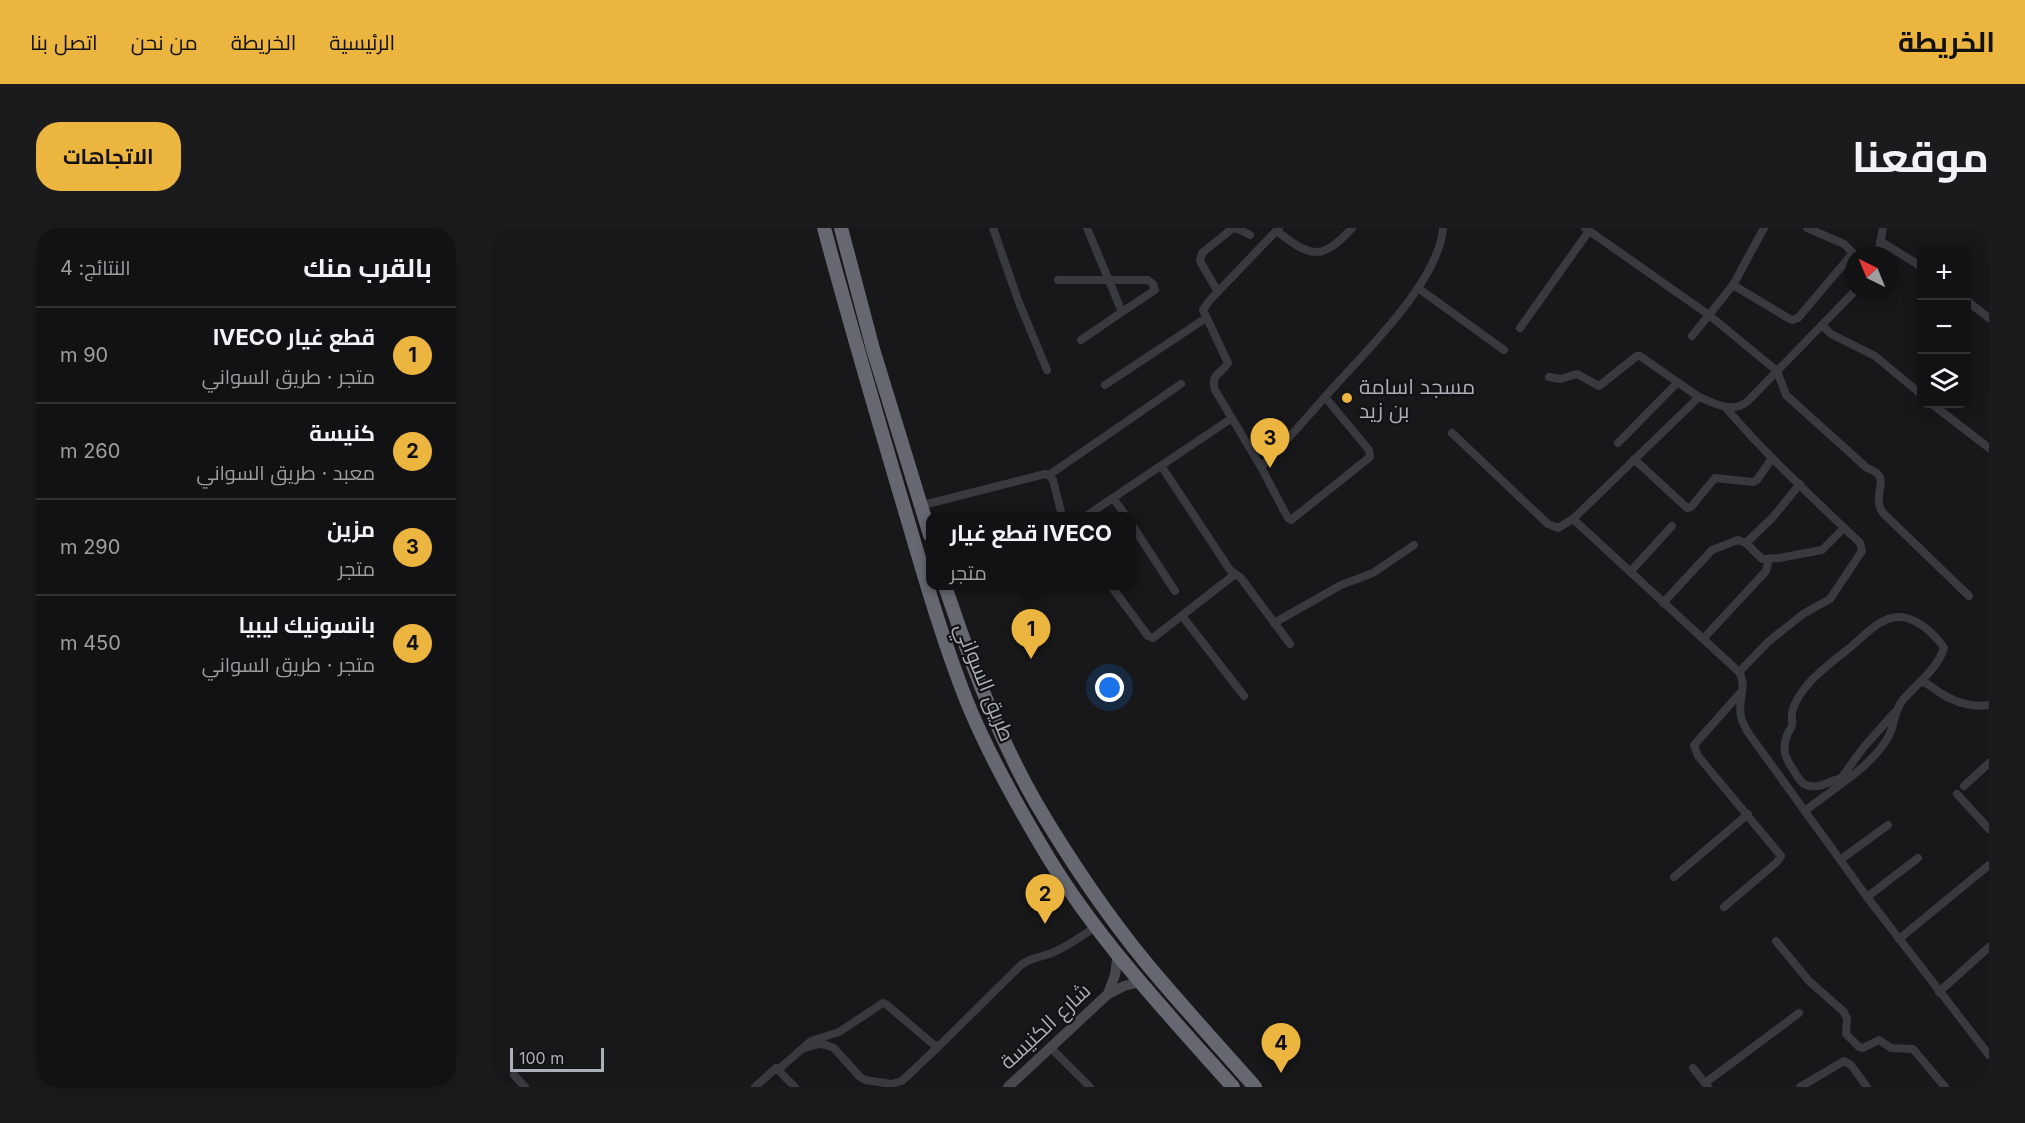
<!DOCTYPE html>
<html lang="ar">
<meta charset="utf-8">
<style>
body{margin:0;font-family:Inter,Cairo,sans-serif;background:#1b1b1d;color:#f1f3f6;direction:rtl}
.controls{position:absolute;right:18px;top:18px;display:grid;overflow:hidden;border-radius:12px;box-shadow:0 3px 15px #0003}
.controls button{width:54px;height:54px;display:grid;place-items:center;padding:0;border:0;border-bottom:2px solid #313234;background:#121214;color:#f1f3f6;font:30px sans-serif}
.compass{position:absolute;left:1353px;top:18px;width:54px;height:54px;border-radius:50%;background:#121214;box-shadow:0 3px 15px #0003;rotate:317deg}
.scale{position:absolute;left:18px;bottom:15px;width:94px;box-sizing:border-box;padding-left:6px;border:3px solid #abafb9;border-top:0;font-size:16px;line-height:21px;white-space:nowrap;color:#abafb9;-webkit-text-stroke:4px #131315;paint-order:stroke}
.you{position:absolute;left:618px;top:460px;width:21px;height:21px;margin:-15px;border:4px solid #fff;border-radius:50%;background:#1a73e8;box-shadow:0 0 0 9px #1a73e833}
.badge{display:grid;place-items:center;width:39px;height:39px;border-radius:50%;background:#ecb53f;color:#111;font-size:20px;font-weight:700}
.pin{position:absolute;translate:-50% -50px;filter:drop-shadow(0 2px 3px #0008)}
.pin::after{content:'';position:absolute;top:32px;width:21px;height:18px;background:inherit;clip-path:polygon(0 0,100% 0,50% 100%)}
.popup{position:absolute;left:434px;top:284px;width:210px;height:78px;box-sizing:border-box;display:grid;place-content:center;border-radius:12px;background:#121214;filter:drop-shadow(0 2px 4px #0005);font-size:20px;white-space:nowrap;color:#9c9ea0}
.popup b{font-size:22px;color:#f1f3f6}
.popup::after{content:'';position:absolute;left:50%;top:100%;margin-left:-12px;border:12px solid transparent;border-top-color:#121214}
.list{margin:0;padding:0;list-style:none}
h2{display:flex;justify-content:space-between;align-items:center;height:78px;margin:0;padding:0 24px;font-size:26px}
h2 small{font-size:20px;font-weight:400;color:#9c9ea0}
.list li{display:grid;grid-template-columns:39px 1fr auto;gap:18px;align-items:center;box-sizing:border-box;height:96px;padding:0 24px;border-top:2px solid #313234}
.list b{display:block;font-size:22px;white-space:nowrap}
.list p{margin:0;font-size:20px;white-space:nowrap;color:#9c9ea0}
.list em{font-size:20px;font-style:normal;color:#9c9ea0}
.icon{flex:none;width:33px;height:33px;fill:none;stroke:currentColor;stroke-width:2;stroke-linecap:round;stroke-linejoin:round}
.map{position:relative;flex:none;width:1497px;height:859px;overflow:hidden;direction:ltr;border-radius:24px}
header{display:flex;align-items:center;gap:36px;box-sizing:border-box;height:84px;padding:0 30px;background:#ecb53f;color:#111}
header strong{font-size:28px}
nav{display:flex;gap:33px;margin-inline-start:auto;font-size:21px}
.intro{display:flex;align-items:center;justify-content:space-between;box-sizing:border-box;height:144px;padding:0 36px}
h1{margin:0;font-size:42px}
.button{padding:15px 27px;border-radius:24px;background:#ecb53f;color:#111;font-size:21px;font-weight:700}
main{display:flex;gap:36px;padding:0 36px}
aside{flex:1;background:#121214;border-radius:24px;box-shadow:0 3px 15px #0003}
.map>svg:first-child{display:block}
</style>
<header>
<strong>الخريطة</strong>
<nav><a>الرئيسية</a><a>الخريطة</a><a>من نحن</a><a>اتصل بنا</a></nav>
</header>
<div class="intro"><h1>موقعنا</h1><a class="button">الاتجاهات</a></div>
<main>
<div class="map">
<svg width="1497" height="859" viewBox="0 0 1497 859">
<rect width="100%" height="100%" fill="#18181a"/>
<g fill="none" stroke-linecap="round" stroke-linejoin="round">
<g stroke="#393a3f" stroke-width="8">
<path d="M501 0 526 72 555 142"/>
<path d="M787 0 717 73 711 82 736 135C729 147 718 145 723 162L769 239 796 290 799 292 878 229 877 222 833 169"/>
<path d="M1093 0 1217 87 1285 143 1294 167 1375 240C1398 248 1385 258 1387 275 1387 278 1389 282 1391 285L1477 368"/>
<path d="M785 3C818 29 829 34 860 0"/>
<path d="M1388 13 1430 39"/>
<path d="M1386 27 1391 0"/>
<path d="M566 52H656L661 56 663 62 630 84"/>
<path d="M1241 57 1296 90 1300 92 1306 90 1361 25 1352 16 1315 0"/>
<path d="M926 60 1012 122"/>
<path d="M726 64 708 33 710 25 741 0 746 1 758 7"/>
<path d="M1474 72 1497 90"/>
<path d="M1330 97 1339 106 1383 128 1430 167"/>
<path d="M1028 100 1097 3"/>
<path d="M1200 108 1241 57 1272 0"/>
<path d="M589 112 630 84 595 0"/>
<path d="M1057 149 1068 151 1085 146 1107 158 1145 128H1148L1207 169"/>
<path d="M613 157 714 90"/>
<path d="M1440 176 1497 220"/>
<path d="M1234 180C1275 228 1322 271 1368 315L1370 323 1338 371 1311 386 1276 414 1247 444"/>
<path d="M960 205 1056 296 1066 300 1081 291 1207 169C1224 176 1239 185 1255 174L1363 63"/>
<path d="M1126 215 1185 155"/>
<path d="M1142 231 1195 280 1199 279 1223 250 1261 254 1265 252 1280 230"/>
<path d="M670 239 738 342 749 350 798 416"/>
<path d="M769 239C794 214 817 187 840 161 875 122 947 53 951 0"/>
<path d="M557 247 561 252 570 288"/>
<path d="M621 270 634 288"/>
<path d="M431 277 553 246 557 247 689 156"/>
<path d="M594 288 740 190"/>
<path d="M1081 291 1247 444C1256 459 1245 473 1249 489 1250 494 1253 498 1255 503L1375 669 1497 827"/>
<path d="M640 297 683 363"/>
<path d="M1254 315 1281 289 1308 256"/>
<path d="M1138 344 1180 298"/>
<path d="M619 358 656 408 661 410 742 347"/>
<path d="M1171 375 1220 322 1246 312 1254 315 1270 331 1287 330 1330 322 1352 300"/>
<path d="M691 389 752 468"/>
<path d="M782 395 849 357 881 345 922 317"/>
<path d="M1211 411 1274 343 1277 331"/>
<path d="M1429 454C1438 455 1442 462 1450 466 1463 474 1481 480 1497 477"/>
<path d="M1350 549 1371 520 1403 484"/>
<path d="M1472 558 1497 535"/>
<path d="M1465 566 1497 601"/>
<path d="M1313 583C1339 562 1378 540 1395 511 1403 499 1401 485 1410 473 1424 456 1445 442 1452 420 1443 406 1425 390 1408 389 1390 388 1374 406 1361 417 1340 435 1308 455 1300 484 1299 489 1301 493 1300 497 1300 500 1297 502 1296 505 1289 521 1293 530 1302 543 1305 548 1308 555 1314 557 1328 563 1343 549 1358 548"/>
<path d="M1348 632 1396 597"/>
<path d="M1182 649 1256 586"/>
<path d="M1375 669 1426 630"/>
<path d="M1232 679 1285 634 1289 628 1206 528 1202 517 1250 463"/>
<path d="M1407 711 1497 637"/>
<path d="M1284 713 1317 753 1352 784 1355 791 1354 806 1367 819 1371 820 1387 812 1399 820 1421 821 1453 859"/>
<path d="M1447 764 1497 719"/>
<path d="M558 819 598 859"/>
<path d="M310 821 327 816 334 817 342 820 367 848 373 852 399 856 410 853 447 818"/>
<path d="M1201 840 1216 859"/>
<path d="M287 841 319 813 347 804 391 775 395 777 442 817 447 818 529 737C538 730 549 729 560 725 576 718 590 708 605 698"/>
<path d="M22 847 33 859"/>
<path d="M1213 855 1307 785"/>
<path d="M263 859 284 840 303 859"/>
<path d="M1308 859 1352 833 1359 837 1375 859"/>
</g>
<g stroke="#47494f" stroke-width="10">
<path d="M616 766 623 747 626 725"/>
<path d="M516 859 616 766 632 758 648 754"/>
</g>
<g stroke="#656870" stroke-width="14">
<path d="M332 0C356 89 382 178 408 266 429 336 448 406 475 474 497 528 526 579 556 629 607 713 676 786 741 859"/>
<path d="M349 0 381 121 438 307"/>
<path d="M453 358C478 432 505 507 544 575 577 631 614 686 655 736 690 778 727 818 763 859"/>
</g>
</g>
<circle fill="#ecb53f" stroke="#131315" stroke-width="2" cx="855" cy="170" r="6"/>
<g text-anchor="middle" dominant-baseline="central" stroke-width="4.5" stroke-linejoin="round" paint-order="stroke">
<g font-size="21" fill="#abafb9" stroke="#131315" text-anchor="start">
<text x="867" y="158">مسجد اسامة<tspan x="867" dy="24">بن زيد</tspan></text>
</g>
<g font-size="21" fill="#abafb9" stroke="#131315">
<text transform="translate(493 454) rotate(68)">طريق السواني</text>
<text transform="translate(553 798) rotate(-43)">شارع الكنيسة</text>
</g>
</g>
</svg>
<div class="controls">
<button>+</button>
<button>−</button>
<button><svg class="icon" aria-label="layers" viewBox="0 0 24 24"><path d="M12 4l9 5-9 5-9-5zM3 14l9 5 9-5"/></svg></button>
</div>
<svg class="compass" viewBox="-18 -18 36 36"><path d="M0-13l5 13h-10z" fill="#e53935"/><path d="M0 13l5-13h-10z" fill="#9c9ea0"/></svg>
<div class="scale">100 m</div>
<div class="you"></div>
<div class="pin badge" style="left:539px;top:431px">1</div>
<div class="popup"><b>قطع غيار IVECO</b>متجر</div>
<div class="pin badge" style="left:553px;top:696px">2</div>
<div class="pin badge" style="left:778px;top:240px">3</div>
<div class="pin badge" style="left:789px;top:845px">4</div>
</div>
<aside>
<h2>بالقرب منك<small>النتائج: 4</small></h2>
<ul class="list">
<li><span class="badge">1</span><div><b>قطع غيار IVECO</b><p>متجر · طريق السواني</p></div><em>90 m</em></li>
<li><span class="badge">2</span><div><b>كنيسة</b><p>معبد · طريق السواني</p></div><em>260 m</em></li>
<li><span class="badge">3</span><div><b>مزين</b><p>متجر</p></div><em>290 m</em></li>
<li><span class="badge">4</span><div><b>بانسونيك ليبيا</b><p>متجر · طريق السواني</p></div><em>450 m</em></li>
</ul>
</aside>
</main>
